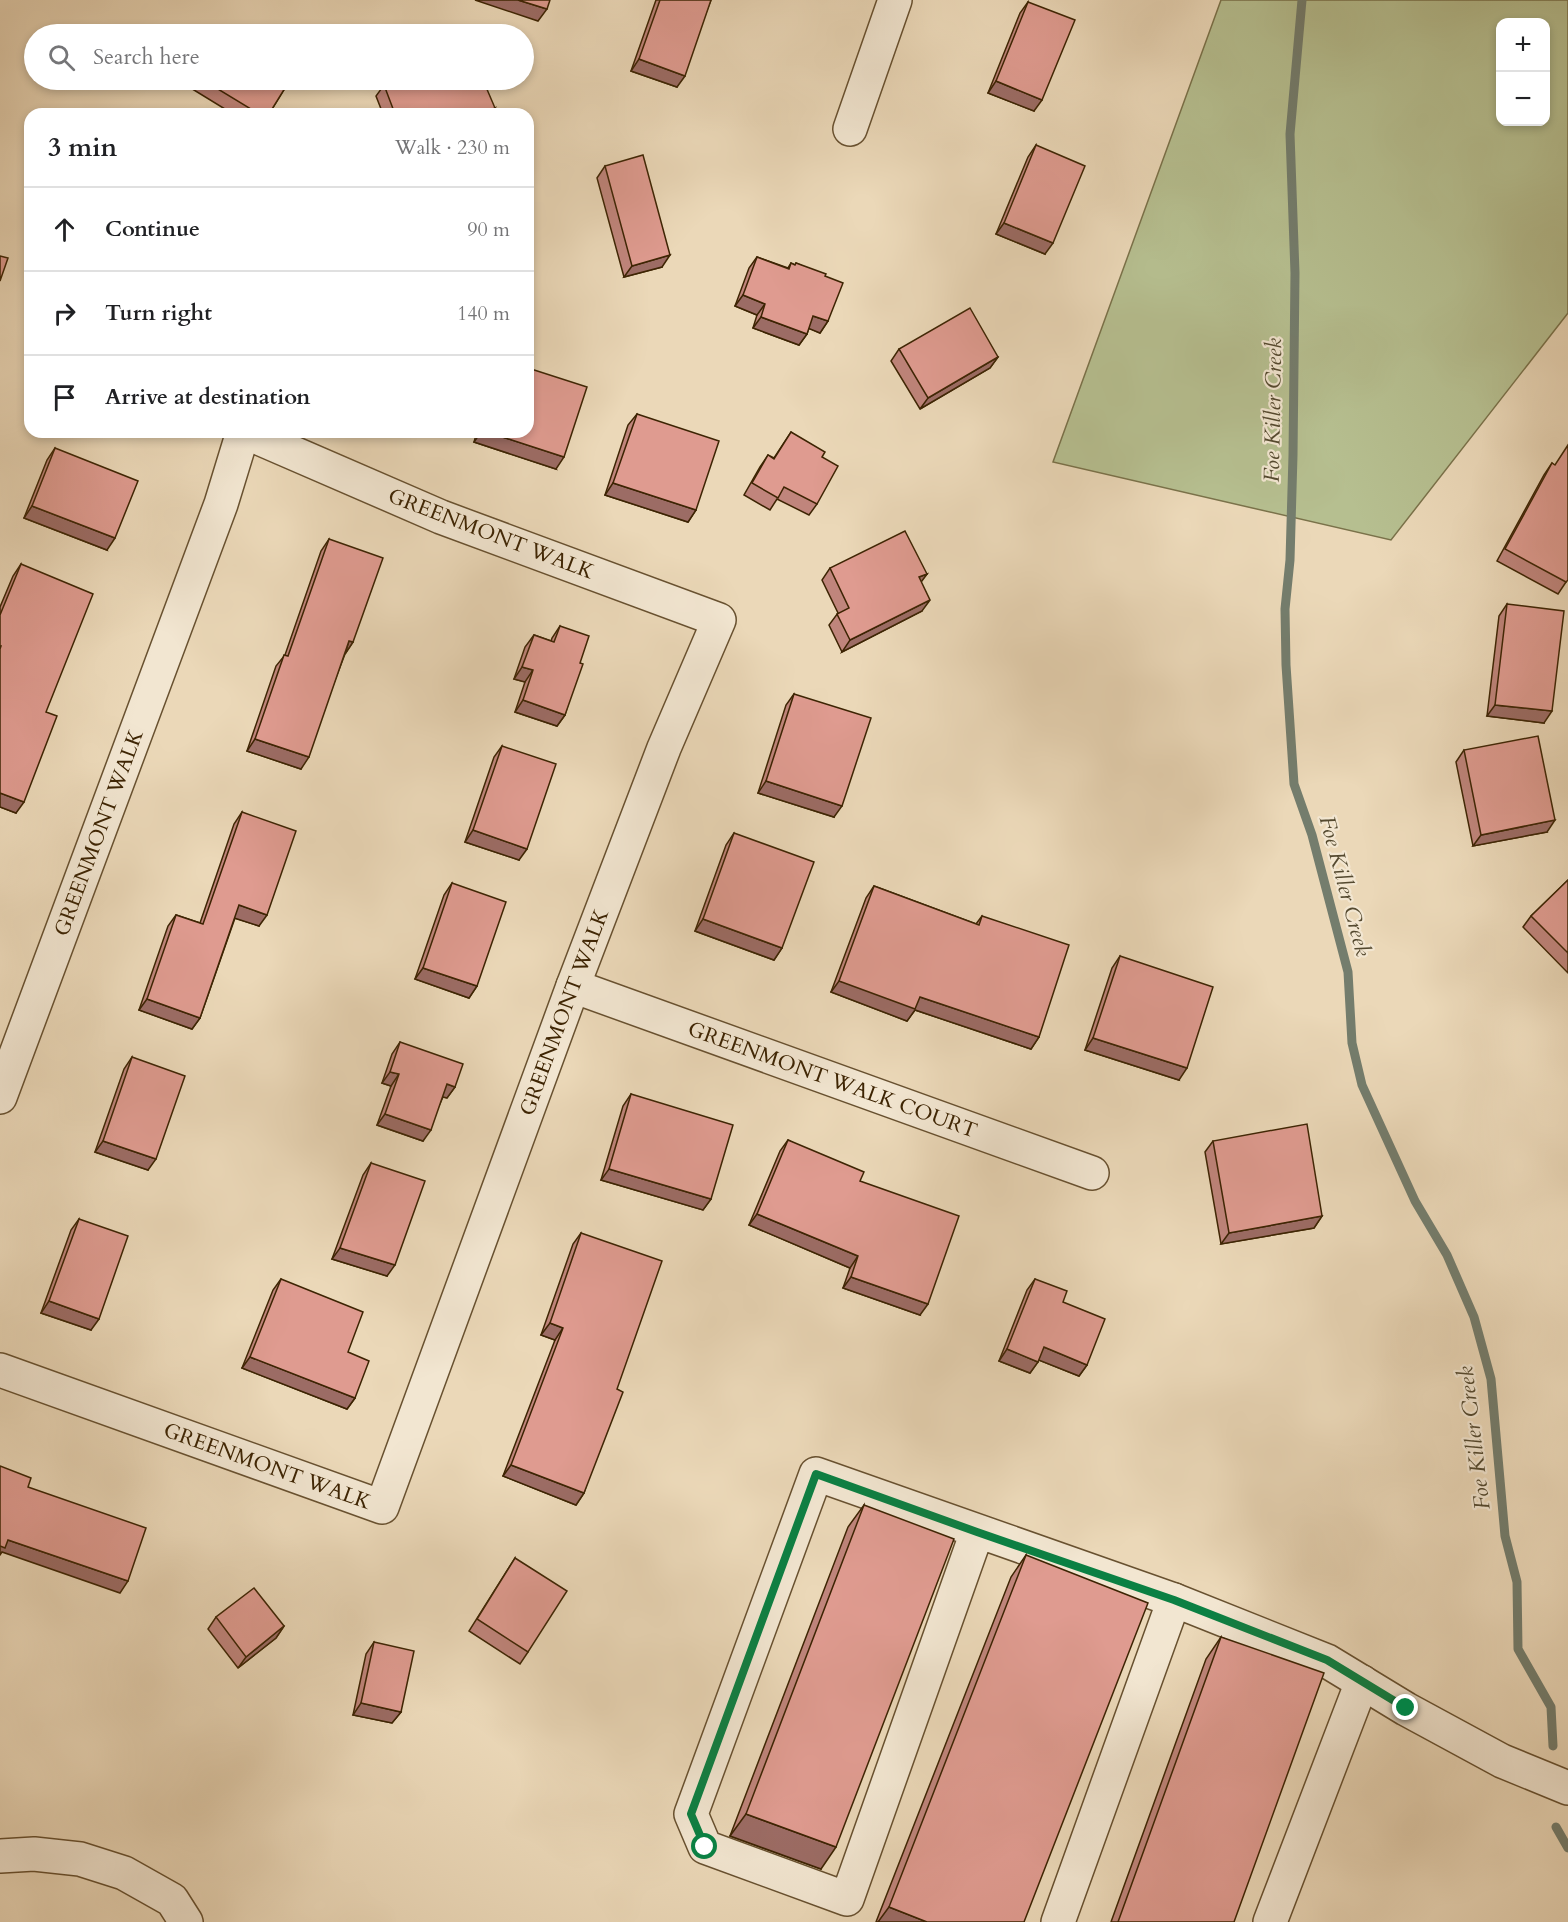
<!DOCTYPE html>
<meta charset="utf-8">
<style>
body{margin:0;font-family:Cardo,serif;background:#f2f2f2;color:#202124}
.controls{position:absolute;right:18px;top:18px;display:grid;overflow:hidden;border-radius:12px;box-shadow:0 3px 9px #0003}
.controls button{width:54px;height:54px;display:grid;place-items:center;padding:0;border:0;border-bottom:2px solid #e0e0e0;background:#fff;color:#202124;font:30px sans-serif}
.stop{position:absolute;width:18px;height:18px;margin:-14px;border:4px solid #0b8043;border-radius:50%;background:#fff}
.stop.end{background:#0b8043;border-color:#fff;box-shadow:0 2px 6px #0008}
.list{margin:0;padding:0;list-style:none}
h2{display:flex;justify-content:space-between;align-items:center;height:78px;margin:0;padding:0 24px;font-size:26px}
h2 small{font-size:20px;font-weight:400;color:#757577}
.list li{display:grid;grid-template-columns:39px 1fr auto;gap:18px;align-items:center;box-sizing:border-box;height:84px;padding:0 24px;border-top:2px solid #e0e0e0}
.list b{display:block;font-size:22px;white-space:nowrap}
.list em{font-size:20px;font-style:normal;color:#757577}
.icon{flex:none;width:33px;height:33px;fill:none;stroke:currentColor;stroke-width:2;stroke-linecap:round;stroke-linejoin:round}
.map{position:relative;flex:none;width:1568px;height:1922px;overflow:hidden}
.search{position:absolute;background:#fff;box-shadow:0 3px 9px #0003;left:24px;top:24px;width:510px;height:66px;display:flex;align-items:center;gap:15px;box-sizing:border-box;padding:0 21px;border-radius:33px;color:#757577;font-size:22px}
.panel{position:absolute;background:#fff;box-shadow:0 3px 9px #0003;left:24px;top:108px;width:510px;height:330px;border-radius:18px}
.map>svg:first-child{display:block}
</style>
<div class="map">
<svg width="1568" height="1922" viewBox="0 0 1568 1922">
<rect width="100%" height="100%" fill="#ebd8b8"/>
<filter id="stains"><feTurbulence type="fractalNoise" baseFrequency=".00333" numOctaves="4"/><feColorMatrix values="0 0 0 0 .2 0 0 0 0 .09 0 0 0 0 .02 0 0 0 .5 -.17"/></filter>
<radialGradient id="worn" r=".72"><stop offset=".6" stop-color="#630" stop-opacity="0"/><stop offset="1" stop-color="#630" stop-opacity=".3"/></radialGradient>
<path fill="#b6bf90" stroke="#7a724a" stroke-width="1.5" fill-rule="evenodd" d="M1221 0H1568V313L1391 540 1053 462ZM1500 22H1546V122H1500Z"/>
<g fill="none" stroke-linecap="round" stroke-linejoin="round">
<g stroke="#747d6d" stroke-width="9">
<path d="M1302 0 1290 134 1295 273 1293 455 1290 560 1285 609 1286 665 1294 784 1312 835 1348 972 1352 1043 1362 1085 1415 1201 1447 1255 1474 1317 1491 1379 1505 1536 1517 1582 1518 1649 1551 1707 1553 1746"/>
<path d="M1556 1827 1568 1848"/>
</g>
<g stroke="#685130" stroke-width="36">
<g id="street">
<path d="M850 129 895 0"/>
<path id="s1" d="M573 986 1092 1173"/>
<path id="s2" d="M0 1097 221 504 243 432"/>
<path id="s3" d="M0 1370 382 1507 573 986 664 748 719 620 441 517 245 432"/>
<path d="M977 1532 847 1899 705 1847 691 1814 816 1474 1174 1600 1327 1661 1406 1709 1502 1761 1568 1788"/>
<path d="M0 1856 34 1854 80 1859 124 1873 172 1900 186 1922"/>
<path d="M1058 1922 1174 1600"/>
<path d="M1270 1922 1362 1682"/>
</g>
</g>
<use href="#street" stroke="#f2e6d1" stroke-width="33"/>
</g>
<g fill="#c0857c" stroke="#3d2403" stroke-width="1.5">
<path d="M656 0H711L677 87 631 71Z"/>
<path d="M1028 2 1034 111 988 93 1020 13Z"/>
<path d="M194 80H290L269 114H233L189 87Z"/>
<path d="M384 85 495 108 491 114H383L376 96Z"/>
<path d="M1036 145 1045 254 996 234 1028 157Z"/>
<path d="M605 166 662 267 624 277 597 178Z"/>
<path d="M757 257 788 268 791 263 795 265 796 263 825 276 828 321 820 333 809 328 807 334 799 345 753 328 757 315 735 306 749 268Z"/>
<path d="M899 349 998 357 990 368 920 409 891 361Z"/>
<path d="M637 414 696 510 688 522 605 495 628 425Z"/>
<path d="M467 432H528L556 469 474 442 476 435Z"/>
<path d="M791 432 822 457 817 504 809 515 777 499 770 510 744 495 760 467 768 455 774 458Z"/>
<path d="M55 448 107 550 24 518 47 460Z"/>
<path d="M1552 463 1554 465 1566 582 1558 594 1497 561 1544 475Z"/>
<path d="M329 539 353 642 345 654 301 769 247 751 276 666 285 655 321 551Z"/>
<path d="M21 564 46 712 16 813 0 807V607L13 576Z"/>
<path d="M830 568 927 574 921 581 922 611 842 652 829 625 838 613 822 580Z"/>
<path d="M1507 604 1544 723 1487 716 1499 616Z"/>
<path d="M560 626 580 663 565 715 557 726 515 712 525 682 514 679 525 647 534 635 551 641 552 638Z"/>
<path d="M794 694 834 817 758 793 786 705Z"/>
<path d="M502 746 519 860 465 842 494 757Z"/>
<path d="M1464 750 1547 832 1473 846 1456 762Z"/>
<path d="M242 812 259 926 235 918 200 1018 192 1029 139 1010 168 926 176 915 200 923 234 824Z"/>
<path d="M734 833 782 948 774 960 695 931 726 845Z"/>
<path d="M1568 880V973L1523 927 1531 916Z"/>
<path d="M452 883 477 986 469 998 415 979 444 895Z"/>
<path d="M874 886 976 924 982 916 1039 1037 1031 1049 915 1010 907 1021 831 992 866 898Z"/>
<path d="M1120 956 1179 1080 1085 1050 1112 968Z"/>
<path d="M400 1042 455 1087 447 1098 443 1097 423 1141 377 1125 391 1086 382 1083 392 1054Z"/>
<path d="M132 1057 148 1170 95 1152 124 1069Z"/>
<path d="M631 1094 711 1199 703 1210 601 1180 623 1106Z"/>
<path d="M788 1140 860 1181 920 1315 843 1288 850 1268 749 1225 780 1151Z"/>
<path d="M1213 1141 1322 1216 1314 1228 1221 1244 1205 1152Z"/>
<path d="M371 1163 387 1276 332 1259 363 1175Z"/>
<path d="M79 1219 91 1330 41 1313 71 1230Z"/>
<path d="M581 1233 617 1389 584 1493 576 1505 503 1476 555 1340 541 1335 573 1244Z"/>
<path d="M281 1279 348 1352 355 1398 347 1409 242 1368 273 1290Z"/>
<path d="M1035 1279 1063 1302 1087 1365 1079 1376 1039 1360 1030 1373 999 1361 1027 1290Z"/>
<path d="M864 1505 821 1869 730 1836 848 1527Z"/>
<path d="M1026 1555 1024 1922H876L1011 1577Z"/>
<path d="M515 1558 528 1652 520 1664 469 1631Z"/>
<path d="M216 1617 284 1626 276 1638 238 1668 208 1629Z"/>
<path d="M1221 1637 1234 1922H1111L1206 1659Z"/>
<path d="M374 1642 401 1712 392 1723 353 1715 366 1654Z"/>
</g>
<g fill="#9c6c65" stroke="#3d2403" stroke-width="1.5">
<path d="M475 0H518L547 9 538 21Z"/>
<path d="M639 59 685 76 677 87 631 71Z"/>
<path d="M996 81 1042 100 1034 111 988 93Z"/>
<path d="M495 108 491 114H481Z"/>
<path d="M1004 223 1053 243 1045 254 996 234Z"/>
<path d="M670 255 662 267 624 277 632 266Z"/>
<path d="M743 295 765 304 757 315 735 306Z"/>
<path d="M813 316 828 321 820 333 805 327Z"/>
<path d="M761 317 807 334 799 345 753 328Z"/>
<path d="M998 357 990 368 920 409 928 398Z"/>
<path d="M467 432H478L476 435Z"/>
<path d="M481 432H487L564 457 556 469 474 442Z"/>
<path d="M613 483 696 510 688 522 605 495Z"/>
<path d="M32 506 115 538 107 550 24 518Z"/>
<path d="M927 574 919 585V577Z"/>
<path d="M930 600 922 611 842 652 850 640Z"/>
<path d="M349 641 353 642 345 654Z"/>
<path d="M522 667 533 670 525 682 514 679Z"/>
<path d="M523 700 565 715 557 726 515 712Z"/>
<path d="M1495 705 1552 711 1544 723 1487 716Z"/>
<path d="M255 739 309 757 301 769 247 751Z"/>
<path d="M766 781 842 806 834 817 758 793Z"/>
<path d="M0 793 24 802 16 813 0 807Z"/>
<path d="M1555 820 1547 832 1473 846 1481 835Z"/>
<path d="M473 830 527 849 519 860 465 842Z"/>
<path d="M239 905 267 915 259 926 231 917Z"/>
<path d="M703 919 782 948 774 960 695 931Z"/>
<path d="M423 968 477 986 469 998 415 979Z"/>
<path d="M839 981 920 997 1039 1037 1031 1049 915 1010 907 1021 831 992Z"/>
<path d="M147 999 200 1018 192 1029 139 1010Z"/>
<path d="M1093 1038 1187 1068 1179 1080 1085 1050Z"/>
<path d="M390 1072 399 1074 391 1086 382 1083Z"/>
<path d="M447 1084 455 1087 447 1098 439 1096Z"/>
<path d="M385 1114 431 1130 423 1141 377 1125Z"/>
<path d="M103 1141 156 1159 148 1170 95 1152Z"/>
<path d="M609 1169 711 1199 703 1210 601 1180Z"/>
<path d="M757 1214 858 1256 850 1268 749 1225Z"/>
<path d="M1322 1216 1314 1228 1221 1244 1229 1233Z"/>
<path d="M340 1248 395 1265 387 1276 332 1259Z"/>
<path d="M851 1277 928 1304 920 1315 843 1288Z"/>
<path d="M49 1301 99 1319 91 1330 41 1313Z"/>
<path d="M550 1323 563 1328 555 1340 541 1335Z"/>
<path d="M1044 1347 1087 1365 1079 1376 1036 1359Z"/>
<path d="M1007 1349 1038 1362 1030 1373 999 1361Z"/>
<path d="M250 1357 355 1398 347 1409 242 1368Z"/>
<path d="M511 1465 584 1493 576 1505 503 1476Z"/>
<path d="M8 1540 128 1581 120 1593 2 1552 0 1555V1546Z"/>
<path d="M284 1626 276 1638 238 1668 246 1657Z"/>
<path d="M361 1703 401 1712 392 1723 353 1715Z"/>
<path d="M746 1814 836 1847 821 1869 730 1836Z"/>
<path d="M889 1907 927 1922H878Z"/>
</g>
<g fill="#df9b90" stroke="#3d2403" stroke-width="1.5">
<path d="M518 0H550L547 9Z"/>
<path d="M660 0H711L685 76 639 59Z"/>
<path d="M1028 2 1075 20 1042 100 996 81Z"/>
<path d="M227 27 239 34H222Z"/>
<path d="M203 80H290L269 114H259Z"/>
<path d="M397 80H483L495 108 481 114H395L384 85Z"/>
<path d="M1036 145 1085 166 1053 243 1004 223Z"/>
<path d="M643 155 670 255 632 266 605 166Z"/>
<path d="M0 256 8 258 0 281Z"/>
<path d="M757 257 789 269 791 263 795 265 796 263 826 274 825 276 843 283 828 321 813 316 807 334 761 317 765 304 743 295Z"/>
<path d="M970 308 998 357 928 398 899 349Z"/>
<path d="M528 368 587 387 564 457 487 432H528Z"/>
<path d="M637 414 719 441 696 510 613 483Z"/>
<path d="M791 432 825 452 822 457 838 466 817 504 784 487 778 498 752 483 768 455 774 459Z"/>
<path d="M1568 445V580L1566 582 1505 549 1552 463 1555 465Z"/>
<path d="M55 448 138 481 115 538 32 506Z"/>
<path d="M905 531 927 574 919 577 930 600 850 640 837 614 849 608 830 568Z"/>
<path d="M329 539 383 558 353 642 349 641 309 757 255 739 284 655 288 656Z"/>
<path d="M21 564 93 594 46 712 57 716 24 802 0 793V649L1 646H0V615Z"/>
<path d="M1507 604 1564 611 1552 711 1495 705Z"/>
<path d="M560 626 589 636 580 663 583 664 565 715 523 700 533 670 522 667 534 635 554 642Z"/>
<path d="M794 694 871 718 842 806 766 781Z"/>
<path d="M1538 736 1555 820 1481 835 1464 750Z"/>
<path d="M502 746 556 764 527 849 473 830Z"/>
<path d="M242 812 296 831 267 915 239 905 200 1018 147 999 176 915 203 924Z"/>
<path d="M734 833 814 862 782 948 703 919Z"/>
<path d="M1568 880V953L1531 916Z"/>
<path d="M452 883 506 902 477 986 423 968Z"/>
<path d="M874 886 979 925 982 916 1069 945 1039 1037 920 997 915 1009 839 981Z"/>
<path d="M1120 956 1213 987 1187 1068 1093 1038Z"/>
<path d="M400 1042 463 1064 455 1087 447 1084 431 1130 385 1114 399 1074 390 1072Z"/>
<path d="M132 1057 185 1076 156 1159 103 1141Z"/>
<path d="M631 1094 733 1125 711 1199 609 1169Z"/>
<path d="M1307 1124 1322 1216 1229 1233 1213 1141Z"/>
<path d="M788 1140 864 1172 860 1181 959 1216 928 1304 851 1277 858 1256 757 1214Z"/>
<path d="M371 1163 425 1181 395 1265 340 1248Z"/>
<path d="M79 1219 128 1236 99 1319 49 1301Z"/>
<path d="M581 1233 662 1261 617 1389 623 1392 584 1493 511 1465 563 1328 550 1323Z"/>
<path d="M281 1279 363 1312 348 1352 369 1361 355 1398 250 1357Z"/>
<path d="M1035 1279 1067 1291 1063 1302 1105 1319 1087 1365 1044 1347 1038 1362 1007 1349Z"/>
<path d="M0 1466 31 1478 28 1487 146 1528 128 1581 8 1540 5 1548 0 1546Z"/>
<path d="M864 1505 954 1539 836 1847 746 1814Z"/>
<path d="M1026 1555 1148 1603 1024 1922H927L889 1907Z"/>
<path d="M515 1558 567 1591 528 1652 477 1619Z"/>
<path d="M254 1588 284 1626 246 1657 216 1617Z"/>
<path d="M1221 1637 1324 1673 1234 1922H1118Z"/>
<path d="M374 1642 414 1651 401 1712 361 1703Z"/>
</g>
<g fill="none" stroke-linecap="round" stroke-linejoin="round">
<path stroke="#0b8043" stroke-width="8" d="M705 1847 691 1814 816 1474 977 1532 1174 1600 1327 1660 1406 1708"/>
</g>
<g text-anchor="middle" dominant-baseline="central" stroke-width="4.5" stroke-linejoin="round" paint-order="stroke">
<g font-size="21" fill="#3d2403" stroke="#f2e6d1">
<text transform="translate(491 534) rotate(21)">GREENMONT WALK</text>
<text stroke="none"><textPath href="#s2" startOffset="282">GREENMONT WALK</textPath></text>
<text stroke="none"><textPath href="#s3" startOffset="933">GREENMONT WALK</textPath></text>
<text stroke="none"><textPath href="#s1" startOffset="276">GREENMONT WALK COURT</textPath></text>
<text stroke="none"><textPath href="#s3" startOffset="284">GREENMONT WALK</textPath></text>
</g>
<g font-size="22" font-style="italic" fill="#54492f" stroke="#f2e6d1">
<text transform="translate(1273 410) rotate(-89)">Foe Killer Creek</text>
<text transform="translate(1345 886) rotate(75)">Foe Killer Creek</text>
<text transform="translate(1474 1438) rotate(-97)">Foe Killer Creek</text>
</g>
</g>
<rect width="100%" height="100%" filter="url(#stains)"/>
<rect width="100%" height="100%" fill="url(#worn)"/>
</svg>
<div class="controls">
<button>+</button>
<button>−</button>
</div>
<div class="stop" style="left:705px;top:1847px"></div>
<div class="stop end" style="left:1406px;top:1708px"></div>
<div class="search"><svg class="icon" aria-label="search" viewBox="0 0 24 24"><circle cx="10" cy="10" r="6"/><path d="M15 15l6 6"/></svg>Search here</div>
<section class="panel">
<h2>3 min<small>Walk · 230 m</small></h2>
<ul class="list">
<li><svg class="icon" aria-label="ahead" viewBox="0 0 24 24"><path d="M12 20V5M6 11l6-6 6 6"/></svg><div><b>Continue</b></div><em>90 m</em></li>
<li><svg class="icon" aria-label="right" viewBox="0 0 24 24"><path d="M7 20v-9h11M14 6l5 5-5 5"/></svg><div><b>Turn right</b></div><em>140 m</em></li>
<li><svg class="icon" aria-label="arrive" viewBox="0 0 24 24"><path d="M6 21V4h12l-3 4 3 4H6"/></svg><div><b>Arrive at destination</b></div></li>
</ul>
</section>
</div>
